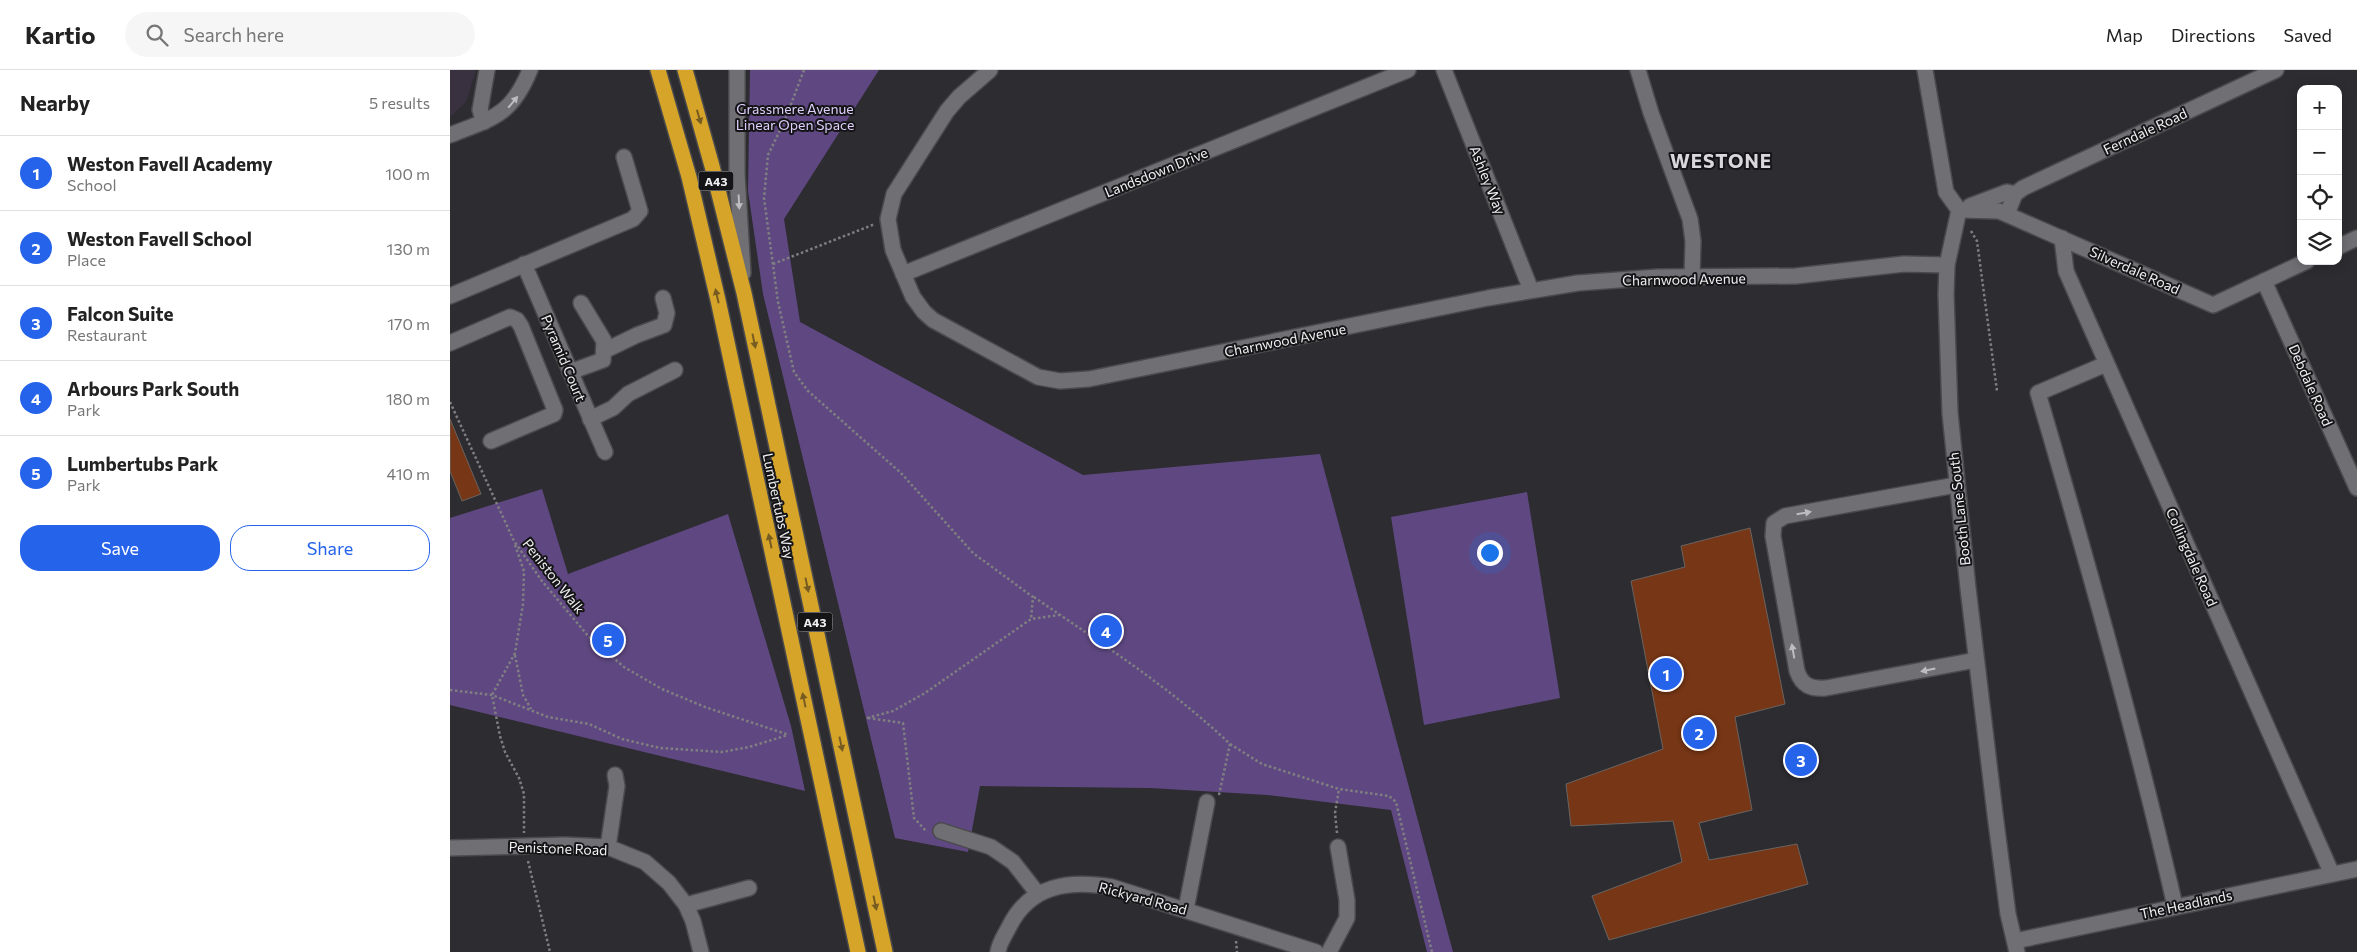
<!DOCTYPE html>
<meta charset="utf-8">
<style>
body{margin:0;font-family:Commissioner,sans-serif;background:#f6f6f6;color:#222}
.controls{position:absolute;right:15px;top:15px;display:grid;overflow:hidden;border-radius:10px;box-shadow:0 2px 12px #0003}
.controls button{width:45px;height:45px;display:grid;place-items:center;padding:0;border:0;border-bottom:1px solid #e0e0e0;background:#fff;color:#222;font:25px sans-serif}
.you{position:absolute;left:1039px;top:482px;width:18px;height:18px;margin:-12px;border:4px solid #fff;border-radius:50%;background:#1a73e8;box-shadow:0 0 0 8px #1a73e833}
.badge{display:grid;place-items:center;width:32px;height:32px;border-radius:50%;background:#2563eb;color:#fff;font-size:16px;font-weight:700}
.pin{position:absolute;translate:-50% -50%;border:2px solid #fff;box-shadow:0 1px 5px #0006}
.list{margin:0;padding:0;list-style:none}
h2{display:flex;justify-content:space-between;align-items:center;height:65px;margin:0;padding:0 20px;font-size:21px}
h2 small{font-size:16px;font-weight:400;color:#767676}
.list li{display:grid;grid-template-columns:32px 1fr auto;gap:15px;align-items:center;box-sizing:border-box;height:75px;padding:0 20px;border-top:1px solid #e0e0e0}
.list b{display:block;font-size:19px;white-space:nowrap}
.list p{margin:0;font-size:16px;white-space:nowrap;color:#767676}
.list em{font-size:16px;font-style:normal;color:#767676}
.actions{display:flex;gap:10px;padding:15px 20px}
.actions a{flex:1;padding:11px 0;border:1px solid #2563eb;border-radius:20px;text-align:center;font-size:18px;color:#2563eb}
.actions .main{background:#2563eb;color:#fff}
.icon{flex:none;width:28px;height:28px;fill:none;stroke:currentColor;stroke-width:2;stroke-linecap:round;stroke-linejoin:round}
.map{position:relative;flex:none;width:1907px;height:882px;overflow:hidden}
header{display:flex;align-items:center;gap:30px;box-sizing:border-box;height:70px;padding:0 25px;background:#fff;border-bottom:1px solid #e0e0e0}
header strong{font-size:24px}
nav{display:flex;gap:28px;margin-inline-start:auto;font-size:18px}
.search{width:350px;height:45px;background:#f6f6f6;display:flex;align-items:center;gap:12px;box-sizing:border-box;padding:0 18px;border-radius:28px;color:#767676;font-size:19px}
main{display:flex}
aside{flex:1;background:#fff}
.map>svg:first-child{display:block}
</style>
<header>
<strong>Kartio</strong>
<div class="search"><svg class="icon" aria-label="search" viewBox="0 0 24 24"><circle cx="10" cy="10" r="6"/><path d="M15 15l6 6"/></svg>Search here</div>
<nav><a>Map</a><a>Directions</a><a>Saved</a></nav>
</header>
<main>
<aside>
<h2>Nearby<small>5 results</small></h2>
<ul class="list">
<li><span class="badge">1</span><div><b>Weston Favell Academy</b><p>School</p></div><em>100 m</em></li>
<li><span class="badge">2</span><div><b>Weston Favell School</b><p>Place</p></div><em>130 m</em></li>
<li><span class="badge">3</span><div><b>Falcon Suite</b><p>Restaurant</p></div><em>170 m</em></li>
<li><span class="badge">4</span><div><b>Arbours Park South</b><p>Park</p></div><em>180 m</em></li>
<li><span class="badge">5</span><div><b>Lumbertubs Park</b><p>Park</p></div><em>410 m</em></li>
</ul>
<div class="actions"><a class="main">Save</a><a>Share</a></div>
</aside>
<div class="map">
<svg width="1907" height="882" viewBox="0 0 1907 882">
<rect width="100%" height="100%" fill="#2d2c30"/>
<path fill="#393040" d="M0 0H26L16 32 0 47Z"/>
<g fill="#5f4881">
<path d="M300 0H429L334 149 350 252 633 405 870 384 1003 882H977L941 740 817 725 701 718 530 716 518 782 445 768 313 224 298 121Z"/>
<path d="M92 419 118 504 278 444 341 656 355 721 0 635V448Z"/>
<path d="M1077 422 1110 628 974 655 941 447Z"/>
</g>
<g fill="#773615" stroke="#696462">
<path d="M0 349 31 424 12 431 0 401Z"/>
<path d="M1300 458 1335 634 1285 647 1302 740 1249 753 1259 790 1347 774 1358 814 1159 870 1142 826 1232 792 1223 751 1121 756 1116 714 1213 679 1181 511 1235 497 1231 476Z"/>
</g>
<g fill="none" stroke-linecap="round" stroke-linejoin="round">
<g stroke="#4a4a4c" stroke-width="18">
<g id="minor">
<path d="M287 0V104L293 203"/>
<path d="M540 0 509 27 497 41 444 124 438 149 443 180 463 227 474 242 483 250 588 307 610 311 639 309 1038 228 1128 213 1208 207 1346 206 1454 194 1497 195"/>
<path d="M994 0 1081 220"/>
<path d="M1188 0 1201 43 1240 149 1243 171 1242 207"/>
<path d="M1475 0 1496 122 1509 140 1497 195 1496 224 1500 343 1518 518 1545 744 1558 844 1567 882"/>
<path d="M34 52 30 40 37 0"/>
<path d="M0 65C43 48 61 46 80 0"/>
<path d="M1520 136 1557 122 1565 124"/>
<path d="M1509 140 1549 141 1763 235 1857 191"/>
<path d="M1557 144 1565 124 1573 118 1826 0"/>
<path d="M1612 168 1616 201 1882 804"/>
<path d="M1888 177 1907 168"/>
<path d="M74 194 155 382"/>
<path d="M453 204 958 0"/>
<path d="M1814 211 1907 418"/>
<path d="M0 226 183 149 190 141 174 87"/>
<path d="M0 273 60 247 67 250 71 256 105 340 104 344 41 371"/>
<path d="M154 281 187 265 214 255 217 243 213 228"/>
<path d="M1656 294 1588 323C1638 493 1686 664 1725 836"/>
<path d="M120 302 153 290 154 271 131 233"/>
<path d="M140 349 163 338 178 324 225 300"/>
<path d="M1506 415 1335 446 1324 453 1323 466 1347 601C1352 616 1361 619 1376 618L1526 590"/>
<path d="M491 761 541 777 563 792 588 824"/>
<path d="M158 777 167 716 165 705"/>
<path d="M0 778 115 775 158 777 195 792 219 813 236 835 243 851 251 882"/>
<path d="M236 835 299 818"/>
<path d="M736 839 757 732"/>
<path d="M1565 871 1907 799"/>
<path d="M548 882C549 873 555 865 559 857 580 814 620 810 662 817L866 882"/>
<path d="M879 882 897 848V830L888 777"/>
</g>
</g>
<g stroke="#4a4a4c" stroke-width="18">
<g id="highway">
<path d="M208 0 239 107 268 230 408 882"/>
<path d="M235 0 262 96 294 223 435 882"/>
</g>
</g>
<g stroke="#7f7f82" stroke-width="2.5" stroke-dasharray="2.5 2.5" stroke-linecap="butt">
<path d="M354 0 335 50 318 85 314 128 328 232 344 302 358 321 451 403 523 483 583 527 581 549"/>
<path d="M1521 161 1527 171 1547 321"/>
<path d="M323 194 425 154"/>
<path d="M0 332 64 471 92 511 139 567 174 597 212 619 255 637 339 665"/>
<path d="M65 475 74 501 73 534 65 583 42 625 50 666 55 682 69 708 74 724V763"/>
<path d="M584 527C652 574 720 617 780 674L769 725"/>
<path d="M65 585 73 625 81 639"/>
<path d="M0 620 42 625 98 647 139 654 172 669 210 678 272 682 299 677 338 665"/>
<path d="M417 648 443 641 475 623 581 549 609 545"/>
<path d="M418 648 453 653 464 748 477 762"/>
<path d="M780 674 812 694 889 719 939 726 946 732 982 882"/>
<path d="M887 763 885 743 889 719"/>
<path d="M78 791 100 882"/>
<path d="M786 871 787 882"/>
</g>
<use href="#minor" stroke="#706f73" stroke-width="15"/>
<use href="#highway" stroke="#d6a429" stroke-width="15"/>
</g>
<defs><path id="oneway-solid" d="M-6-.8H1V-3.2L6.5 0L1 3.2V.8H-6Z" transform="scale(1.25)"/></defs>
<g fill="#bdbcbf">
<use href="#oneway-solid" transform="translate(63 32) rotate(-50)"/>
<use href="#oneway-solid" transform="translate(289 132) rotate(87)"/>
<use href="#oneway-solid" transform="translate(1354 443) rotate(-10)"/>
<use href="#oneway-solid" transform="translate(1343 581) rotate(-100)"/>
<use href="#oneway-solid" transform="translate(1478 600) rotate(168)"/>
</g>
<g fill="#765c20">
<use href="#oneway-solid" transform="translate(249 47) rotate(74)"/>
<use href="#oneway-solid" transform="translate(267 226) rotate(-103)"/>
<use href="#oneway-solid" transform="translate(304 271) rotate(78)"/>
<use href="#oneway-solid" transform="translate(320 471) rotate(-102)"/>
<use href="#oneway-solid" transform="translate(357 515) rotate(78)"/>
<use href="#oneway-solid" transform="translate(354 630) rotate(-102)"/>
<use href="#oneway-solid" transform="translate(391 674) rotate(78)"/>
<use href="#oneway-solid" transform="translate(425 833) rotate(78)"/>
</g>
<g text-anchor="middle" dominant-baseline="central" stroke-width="4" stroke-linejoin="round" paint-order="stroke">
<g fill="#151517" stroke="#aeaeb0" stroke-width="1">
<rect x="248.5" y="101.5" width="35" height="19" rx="4"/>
<rect x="347.5" y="542.5" width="35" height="19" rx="4"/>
</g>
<g font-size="12" font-weight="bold" fill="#f0f0f2">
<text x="266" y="111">A43</text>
<text x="365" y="552">A43</text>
</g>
<g font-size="14" fill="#dfcffc" stroke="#151517">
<text x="345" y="38">Grassmere Avenue<tspan x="345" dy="16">Linear Open Space</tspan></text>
</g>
<g font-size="14" fill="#f0f0f2" stroke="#151517">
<text transform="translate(1695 61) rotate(-25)">Ferndale Road</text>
<text transform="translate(706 102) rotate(-22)">Landsdown Drive</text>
<text transform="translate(1038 110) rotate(68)">Ashley Way</text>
<text transform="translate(1685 200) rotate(24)">Silverdale Road</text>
<text transform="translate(1234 209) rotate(-1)">Charnwood Avenue</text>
<text transform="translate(835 270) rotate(-11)">Charnwood Avenue</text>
<text transform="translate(114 288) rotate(67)">Pyramid Court</text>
<text transform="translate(1861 315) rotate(66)">Debdale Road</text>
<text transform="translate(329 436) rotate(78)">Lumbertubs Way</text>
<text transform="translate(1509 439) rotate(-96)">Booth Lane South</text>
<text transform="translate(1742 487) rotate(66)">Collingdale Road</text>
<text transform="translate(104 506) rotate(52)">Peniston Walk</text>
<text transform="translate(108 778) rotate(2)">Penistone Road</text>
<text transform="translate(693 828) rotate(15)">Rickyard Road</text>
<text transform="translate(1736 834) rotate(-12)">The Headlands</text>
</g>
<g font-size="19" font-weight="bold" letter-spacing="1" fill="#d9d7dc" stroke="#151517">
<text x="1271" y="90">WESTONE</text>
</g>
</g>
</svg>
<div class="controls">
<button>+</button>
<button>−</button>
<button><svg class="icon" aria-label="locate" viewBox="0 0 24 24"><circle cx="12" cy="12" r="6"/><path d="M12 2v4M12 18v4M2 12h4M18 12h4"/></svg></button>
<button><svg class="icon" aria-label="layers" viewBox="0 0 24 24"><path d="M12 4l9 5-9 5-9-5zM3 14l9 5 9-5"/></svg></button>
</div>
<div class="you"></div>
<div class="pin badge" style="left:1216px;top:604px">1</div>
<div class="pin badge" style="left:1249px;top:663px">2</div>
<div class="pin badge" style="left:1351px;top:690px">3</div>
<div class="pin badge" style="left:656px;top:561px">4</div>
<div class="pin badge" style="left:158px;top:570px">5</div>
</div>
</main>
